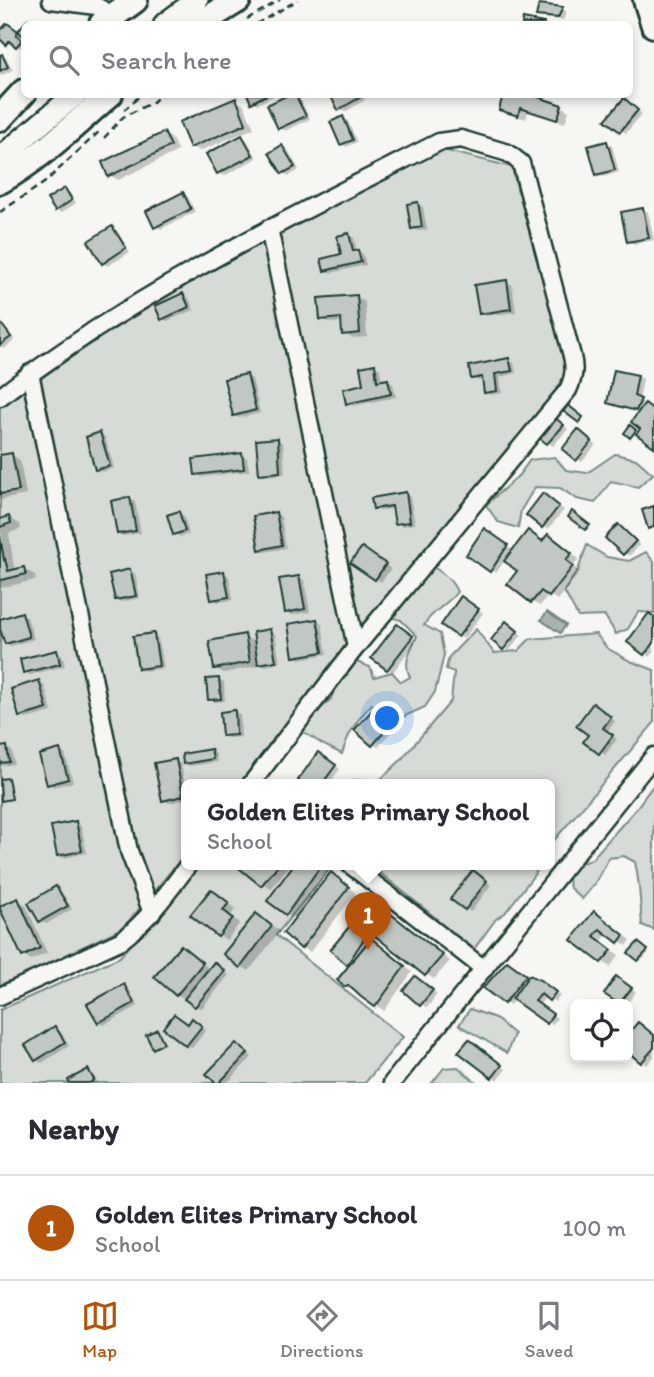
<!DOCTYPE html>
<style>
body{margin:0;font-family:Itim,sans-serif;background:#f7f7f7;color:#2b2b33}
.controls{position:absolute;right:21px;bottom:21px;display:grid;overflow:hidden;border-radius:10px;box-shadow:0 4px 10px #0003}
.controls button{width:63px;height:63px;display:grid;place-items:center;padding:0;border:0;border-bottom:2px solid #e1e1e2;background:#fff;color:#2b2b33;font:35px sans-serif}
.you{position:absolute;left:388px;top:719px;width:24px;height:24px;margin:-18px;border:5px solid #fff;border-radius:50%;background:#1a73e8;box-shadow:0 0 0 10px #1a73e833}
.badge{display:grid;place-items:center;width:46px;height:46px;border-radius:50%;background:#b45309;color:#fff;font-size:23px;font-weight:700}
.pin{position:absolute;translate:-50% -58px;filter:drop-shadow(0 2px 4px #0008)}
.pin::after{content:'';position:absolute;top:37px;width:24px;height:21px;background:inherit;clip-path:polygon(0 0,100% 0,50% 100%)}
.popup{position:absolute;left:181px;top:779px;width:374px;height:91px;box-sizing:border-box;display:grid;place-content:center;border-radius:10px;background:#fff;filter:drop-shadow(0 2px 5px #0005);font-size:23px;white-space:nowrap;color:#7c7c81}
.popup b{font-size:26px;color:#2b2b33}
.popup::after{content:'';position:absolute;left:50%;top:100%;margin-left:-14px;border:14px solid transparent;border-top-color:#fff}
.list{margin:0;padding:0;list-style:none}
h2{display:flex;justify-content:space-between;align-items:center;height:91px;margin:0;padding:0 28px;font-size:30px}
h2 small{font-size:23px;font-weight:400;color:#7c7c81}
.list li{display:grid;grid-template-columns:46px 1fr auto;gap:21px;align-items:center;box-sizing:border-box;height:105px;padding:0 28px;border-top:2px solid #e1e1e2}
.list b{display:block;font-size:26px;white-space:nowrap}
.list p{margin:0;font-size:23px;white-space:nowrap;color:#7c7c81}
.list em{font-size:23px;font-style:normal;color:#7c7c81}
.icon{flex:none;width:38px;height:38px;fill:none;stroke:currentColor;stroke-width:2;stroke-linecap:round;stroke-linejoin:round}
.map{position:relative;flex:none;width:654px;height:1083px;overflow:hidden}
.search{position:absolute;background:#fff;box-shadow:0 4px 10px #0003;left:21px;right:21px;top:21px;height:77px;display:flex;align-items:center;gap:18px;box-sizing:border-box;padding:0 24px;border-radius:10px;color:#7c7c81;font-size:26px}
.sheet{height:196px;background:#fff}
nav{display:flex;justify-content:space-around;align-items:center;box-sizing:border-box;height:98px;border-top:2px solid #e1e1e2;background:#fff;font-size:19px;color:#7c7c81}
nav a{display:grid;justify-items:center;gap:4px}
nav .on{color:#b45309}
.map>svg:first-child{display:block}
</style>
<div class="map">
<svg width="654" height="1083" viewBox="0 0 654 1083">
<rect width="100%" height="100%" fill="#f6f6f2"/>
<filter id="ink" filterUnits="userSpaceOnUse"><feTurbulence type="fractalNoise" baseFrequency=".0143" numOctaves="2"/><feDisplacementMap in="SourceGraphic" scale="14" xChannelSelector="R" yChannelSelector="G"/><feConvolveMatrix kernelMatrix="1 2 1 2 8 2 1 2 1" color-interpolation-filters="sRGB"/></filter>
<g filter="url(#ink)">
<g fill="#d6dbd6" stroke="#7a8c85" stroke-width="2">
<path d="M443 150 512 167 518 192 520 193V198L568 372 560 391 242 784H186V853L124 927 35 970 0 985V405L39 374 280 228Z"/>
<path d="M615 454 636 459 653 474 638 487 611 481 595 503 577 499 560 488 535 487 521 510 518 528 498 522 486 505 519 475 530 460 555 457 566 470 587 473Z"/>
<path d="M587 545 607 557 629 561 646 552 654 562V613L638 612 628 629 616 634 605 616 578 617 564 591 578 570Z"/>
<path d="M432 566C443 573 452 580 457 592 446 606 433 610 424 625L440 634 444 655 435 692 425 707 396 720 372 704C356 721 349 731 342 754L322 744 302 731 309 720 331 699 335 687 354 661 370 667 374 677 392 672 401 682 410 677C403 661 410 652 417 636L401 620 393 618Z"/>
<path d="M476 629 494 653 518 651 530 639 596 634 607 648 630 661 654 670V723L550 845V784H350L353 780H380L400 761 451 701 454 672 446 669 449 657Z"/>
<path d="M654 784V930L642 925C640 903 640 883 635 862L624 856 609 858 594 885 582 899 570 888 565 868 591 860 635 810Z"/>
<path d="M196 864H330L332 866 276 935 403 1037 365 1083H0V1010L120 957Z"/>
<path d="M369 864H540V867L505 913 496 919 474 949 468 944 466 945 447 936 436 924 437 919Z"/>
<path d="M470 1009 495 1018 514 1034 507 1053 459 1025Z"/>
<path d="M458 1067 477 1083H432L444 1068Z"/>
</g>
<path fill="#aab3ae" stroke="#72847d" stroke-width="2" d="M547 612 566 625 560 633 541 620Z"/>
<g fill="#0003">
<path d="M562 9 567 12 563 20 543 18 538 15Z"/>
<path d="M0 19 2 20 0 33 13 28 19 33 24 26V35L23 34 20 38 24 42V46L22 49 15 43 12 46 0 37Z"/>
<path d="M2 56 7 59 13 70 0 76V57Z"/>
<path d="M278 94 258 104 252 101 249 95Z"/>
<path d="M295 94 299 97 310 119 285 131 280 128Z"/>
<path d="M338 94H362L365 100 345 112 339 109Z"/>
<path d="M505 94H534L533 97 561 106 569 111 565 123 528 112 526 119 509 114 501 109Z"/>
<path d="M235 100 244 105 254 128 200 151 192 147Z"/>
<path d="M629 103 642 114 626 133 621 130Z"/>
<path d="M343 118 348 121 357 142 346 147 341 144Z"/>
<path d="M164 134 172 139 178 151 118 180 110 175Z"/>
<path d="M242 137 247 140 257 158 224 176 218 173Z"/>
<path d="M607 143 612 146 619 172 603 177 598 174Z"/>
<path d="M283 147 288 150 299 170 289 176 284 173 272 153Z"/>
<path d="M65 190 70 193 76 203 61 213 56 210Z"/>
<path d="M183 194 188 197 195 212 161 229 155 226Z"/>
<path d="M417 204 423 207 427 230 418 231 413 228Z"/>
<path d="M643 209 648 212 654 240 634 244 629 241Z"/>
<path d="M112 228 117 231 130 252 108 266 103 263Z"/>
<path d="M349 235 354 238 357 251 363 254 366 265 331 273 326 270 343 255Z"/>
<path d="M506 282 512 285 516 312 486 316 480 313Z"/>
<path d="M183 295 189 298 194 310 167 321 162 318Z"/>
<path d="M357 297 365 302 367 337 352 338 344 334 343 322 330 323 322 319Z"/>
<path d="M0 323 3 325 15 340 4 349 0 346Z"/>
<path d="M509 360 514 363 516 373 500 377 502 393 491 395 486 391 484 380 478 381 473 378Z"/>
<path d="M374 366 380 369 382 382 388 381 393 384 396 397 353 406 348 403 365 386Z"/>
<path d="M247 376 252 379 260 413 239 418 234 415Z"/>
<path d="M638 376 643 379 639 400 654 410V445L637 432 633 437 626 433 630 427 639 434 643 428 641 412 614 405Z"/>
<path d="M559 421 568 429 553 446 539 435Z"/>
<path d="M100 434 105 437 114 468 102 472 97 469Z"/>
<path d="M584 434 596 445 582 462 577 459Z"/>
<path d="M277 440 283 443 285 474 266 476 260 473Z"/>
<path d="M12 455 20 460 26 495 0 500V457Z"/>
<path d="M242 455 247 458 249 471 202 477 197 474Z"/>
<path d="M405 494 410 497 415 524 402 526 397 523 394 508 380 511 374 508Z"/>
<path d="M549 498 564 510 548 529 543 527Z"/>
<path d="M130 499 135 502 141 533 123 536 118 533Z"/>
<path d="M179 513 184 516 189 534 180 537 174 533Z"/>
<path d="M276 514 281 517 286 548 265 552 260 549Z"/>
<path d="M9 518 20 524 21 529 9 533 14 566 17 570 24 569 35 575 36 580 0 588V544H3L0 520Z"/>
<path d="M623 529 640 545 629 556 624 553Z"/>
<path d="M484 531 514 551 543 542 556 541 579 559 573 566 580 572 558 600 549 595 540 606 532 602 519 571 505 560 496 573 468 555Z"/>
<path d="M368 552 391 569 381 582 353 562Z"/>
<path d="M130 571 135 574 140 598 121 602 116 599Z"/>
<path d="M224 573 229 576 233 600 218 602 212 599Z"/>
<path d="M299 577 304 580 310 612 292 615 287 612Z"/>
<path d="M467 601 483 613 464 639 459 636Z"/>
<path d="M22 614 27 617 34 639 11 646 6 643 0 621Z"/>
<path d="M654 618V652L650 657 630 642Z"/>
<path d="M317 621 322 624 327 654 300 659 295 656Z"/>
<path d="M511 626 522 635 509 651 504 648Z"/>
<path d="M402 629 417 640 393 672 388 669Z"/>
<path d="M270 631 275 634 280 663 265 666 256 661 257 666 224 673 215 668 244 636 256 643Z"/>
<path d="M153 635 158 638 164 668 145 671 140 668Z"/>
<path d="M57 652 62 655 65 666 30 675 25 672Z"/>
<path d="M218 679 224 682 225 701 215 702 209 699Z"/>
<path d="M39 682 44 685 52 712 26 719 21 716Z"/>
<path d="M598 709 615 721 607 732 617 739 605 755 585 742 590 735Z"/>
<path d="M235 712 240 715 241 737 228 738 223 735Z"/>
<path d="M380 713 396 727 378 747 373 744Z"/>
<path d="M7 748 12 751 14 764 0 766V749Z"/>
<path d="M60 751 65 754 73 782 54 787 49 784Z"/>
<path d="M211 751 216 754 217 762 190 766 185 763Z"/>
<path d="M324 757 340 769 329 784H306Z"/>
<path d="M176 761 181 764 186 790V799L169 803 163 800Z"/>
<path d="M8 780 10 781 13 799 5 801 3 800 0 781Z"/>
<path d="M76 823 81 826 87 853 64 858 58 855Z"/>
<path d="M237 864H286L289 866 271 889Z"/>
<path d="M296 864H325L331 868 307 901 309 903 332 875 356 893 310 952 302 948 296 919 286 914Z"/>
<path d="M478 875 491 885 471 912 466 909Z"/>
<path d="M56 888 61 891 72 909 46 924 40 921Z"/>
<path d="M220 896 236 909 230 916 240 923 227 940 219 936Z"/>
<path d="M17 900 26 905 47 953 31 960 23 956Z"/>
<path d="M373 901 381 906 450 961 434 979 426 974 377 935 373 941 412 972 384 1011 355 989 353 991 345 986 351 966 348 964Z"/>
<path d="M256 915 280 931 249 971 241 966Z"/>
<path d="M603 918 631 940 627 946 608 933 601 942 619 955 610 967 574 940Z"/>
<path d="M640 945 649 952 641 961 631 953Z"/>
<path d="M181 947 210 969 220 967 229 975 201 1009 177 994Z"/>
<path d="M513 966 529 978 546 986 560 996 555 1002 547 996 539 1005 557 1018 552 1025 515 999 510 1005 486 988Z"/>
<path d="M420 981 437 994 427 1008 406 991Z"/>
<path d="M622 981 636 992 627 1004H621L606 993Z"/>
<path d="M123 986 129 989 138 1006 104 1025 99 1022Z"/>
<path d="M197 1023 206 1030 192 1048 165 1028Z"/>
<path d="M638 1024 654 1036V1057L647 1065 628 1050V1036Z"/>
<path d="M55 1028 60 1031 69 1046 42 1063 36 1060Z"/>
<path d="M474 1044 506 1069 498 1080 493 1077Z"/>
<path d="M242 1048 252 1057 227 1083H218Z"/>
<path d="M88 1071 93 1074 98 1083H71Z"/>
</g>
<g fill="#c1c8c3" stroke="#1f3d34" stroke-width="2">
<path d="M539 4 563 7 558 18 536 16Z"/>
<path d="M28 19 34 24H24V37L18 31Z"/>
<path d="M523 19 544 23V24H522Z"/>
<path d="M7 23 18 31 16 34 22 40 16 47 9 41 6 45 0 39V31Z"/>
<path d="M2 54 8 67 0 71V55Z"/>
<path d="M247 94H268L251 103Z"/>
<path d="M290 94H295L306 116 278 129 267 105Z"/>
<path d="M335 94H360L361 97 338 110 331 97Z"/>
<path d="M503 94H529L562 105 557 120 520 108 518 116 499 110Z"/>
<path d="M236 98 246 124 190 148 179 122Z"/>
<path d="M624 98 638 110 620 132 605 120Z"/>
<path d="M343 116 353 140 340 145 330 122Z"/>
<path d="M164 132 171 146 108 177 102 162Z"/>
<path d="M242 135 253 155 217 174 206 154Z"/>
<path d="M607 141 615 170 596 175 588 146Z"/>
<path d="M282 145 295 167 282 174 269 153Z"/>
<path d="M65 188 72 200 55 211 47 199Z"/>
<path d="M183 192 191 209 154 228 146 211Z"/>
<path d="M418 202 422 227 411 229 407 204Z"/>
<path d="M643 208 649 238 627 242 621 212Z"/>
<path d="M112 226 126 248 102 264 88 241Z"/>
<path d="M349 233 353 251 358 250 361 262 324 271 321 259 341 254 337 236Z"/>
<path d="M507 280 511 309 479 314 474 285Z"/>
<path d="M183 293 189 307 161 320 155 306Z"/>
<path d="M357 295 360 333 342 335 341 318 320 320 318 298Z"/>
<path d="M0 322 11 337 0 345Z"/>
<path d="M509 358 512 371 495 374 497 391 484 393 482 377 471 379 469 366Z"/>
<path d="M375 364 377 381 388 379 391 394 346 404 343 389 363 384 360 367Z"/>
<path d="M614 370 638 375 634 396 641 399 636 411 607 403Z"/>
<path d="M247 374 256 410 233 416 224 379Z"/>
<path d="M645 403 654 410V447L636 434 640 429 631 422Z"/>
<path d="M568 405 583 417 579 423 563 411Z"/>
<path d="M553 416 564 425 547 444 537 436Z"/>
<path d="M630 425 636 430 630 438 624 433Z"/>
<path d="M578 429 592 441 576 461 562 449Z"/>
<path d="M100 432 110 466 95 470 86 437Z"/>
<path d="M278 438 280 472 259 474 256 440Z"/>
<path d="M12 453 19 491 0 494V455Z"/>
<path d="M242 453 244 469 195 475 193 459Z"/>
<path d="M406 492 410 522 395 524 392 506 373 509 371 498Z"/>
<path d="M543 493 559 506 542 528 526 515Z"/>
<path d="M130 497 136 531 117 534 111 501Z"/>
<path d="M654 506V527L648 529 642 510Z"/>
<path d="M179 511 185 531 173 535 167 515Z"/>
<path d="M572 511 590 525 585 530 568 517Z"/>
<path d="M276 512 282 545 259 550 253 516Z"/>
<path d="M9 516 11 523 0 527V519Z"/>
<path d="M618 524 636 541 623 555 605 538Z"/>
<path d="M484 528 508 545 490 572 466 555Z"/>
<path d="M528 530 542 541 548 534 572 553 566 560 573 566 549 597 541 591 531 603 507 584 517 571 504 561Z"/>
<path d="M0 536 4 560 5 559 8 571 24 567 26 574 2 580 0 579Z"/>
<path d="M362 547 386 564 375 580 350 563Z"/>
<path d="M130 569 136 596 115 600 109 574Z"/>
<path d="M224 571 229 597 211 600 206 574Z"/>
<path d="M299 576 305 609 285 613 279 579Z"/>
<path d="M461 596 479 609 458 637 441 625Z"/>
<path d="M22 612 29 637 5 644 0 629V619Z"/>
<path d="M649 613 654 617V643L644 655 627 642Z"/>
<path d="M317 619 323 652 293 657 288 624Z"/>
<path d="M506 621 518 631 503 650 491 640Z"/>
<path d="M397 624 413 636 387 670 371 658Z"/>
<path d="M270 629 276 661 258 664 253 632Z"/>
<path d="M154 633 159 666 138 669 133 636Z"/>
<path d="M245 634 250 662 214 669 209 641Z"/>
<path d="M57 650 60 664 23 673 20 659Z"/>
<path d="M219 678 221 699 208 700 206 679Z"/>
<path d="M39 680 47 709 19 717 11 689Z"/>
<path d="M593 703 611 717 603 728 613 735 599 754 583 742 588 735 576 726Z"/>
<path d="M374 708 392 723 372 746 354 730Z"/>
<path d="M235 710 236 735 222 736 220 712Z"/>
<path d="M7 746 9 762 0 763V747Z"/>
<path d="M60 749 68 779 47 785 39 755Z"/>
<path d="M211 749 213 759 183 764 182 754Z"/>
<path d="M318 752 336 765 322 784H303L298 780Z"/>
<path d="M176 759 183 796 162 801 154 763Z"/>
<path d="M8 778 12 799 1 801 0 779Z"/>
<path d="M76 821 82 851 57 856 51 826Z"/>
<path d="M234 864H279L261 886Z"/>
<path d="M294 864H322L286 915 267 901Z"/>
<path d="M473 870 487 881 465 910 450 899Z"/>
<path d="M331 872 349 887 301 949 283 933Z"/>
<path d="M56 886 68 906 39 922 28 903Z"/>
<path d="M211 889 229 903 223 910 233 918 218 937 190 915Z"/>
<path d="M18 898 40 948 22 957 0 909V906Z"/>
<path d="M372 899 443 955 425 976 369 931 347 965 330 950Z"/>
<path d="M594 911 624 935 618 943 600 929 594 936 612 950 601 963 571 940Z"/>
<path d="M256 913 272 926 240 968 223 954Z"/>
<path d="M371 938 405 966 375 1007 361 997 348 985 344 987 337 980Z"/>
<path d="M638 942 648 950 638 961 628 953Z"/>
<path d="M181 945 203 963 176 996 154 977Z"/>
<path d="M507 961 526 975 504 1004 483 988Z"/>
<path d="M214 962 225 971 195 1007 184 999Z"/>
<path d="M529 975 540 980 556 992 549 1001 541 994 535 1001 553 1014 547 1024 512 999Z"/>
<path d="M415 976 433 990 420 1006 403 991Z"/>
<path d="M616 976 632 988 619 1004 604 994Z"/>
<path d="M124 984 134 1003 98 1023 87 1004Z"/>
<path d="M174 1014 188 1024 192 1018 202 1026 186 1046 163 1028Z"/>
<path d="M638 1022 654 1035V1048L641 1063 628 1052V1034Z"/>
<path d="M55 1026 65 1042 35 1061 25 1045Z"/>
<path d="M157 1029 164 1043 153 1049 146 1035Z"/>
<path d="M469 1039 502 1065 492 1078 458 1052Z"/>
<path d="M236 1043 248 1053 219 1083H216L206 1074Z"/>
<path d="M88 1069 94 1080 89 1083H69L68 1080Z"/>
</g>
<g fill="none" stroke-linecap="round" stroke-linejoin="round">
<g stroke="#1f3d34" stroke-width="21">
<g id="minor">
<path d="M51 0 96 6 113 15"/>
<path d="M269 228 356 647"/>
<path d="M30 373 129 851 152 913"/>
<path d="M0 397C31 372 63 351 96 329 206 258 323 201 439 142L461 139 508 153 521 163 572 356C575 369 574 377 568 390L356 647 251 784"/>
<path d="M349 864 484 969"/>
<path d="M0 996 122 940C150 918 168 892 189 864"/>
<path d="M392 1083 654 756"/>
</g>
</g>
<g stroke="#1f3d34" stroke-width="26">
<g id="major">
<path d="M165 24 197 0"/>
<path d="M0 158 76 94"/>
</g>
</g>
<g stroke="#1f3d34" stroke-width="30">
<g id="highway">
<path d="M646 0 654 25"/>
<path d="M102 24 135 0"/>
<path d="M199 24 238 0"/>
<path d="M0 118 24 92"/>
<path d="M0 181C41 158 74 125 110 94"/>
</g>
</g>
<g stroke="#1f3d34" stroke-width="2.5" stroke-dasharray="7 5" stroke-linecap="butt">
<path d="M247 19 280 0"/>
<path d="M256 24 298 0"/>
<path d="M124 110 142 94"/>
<path d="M104 138 123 117 153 102 161 94"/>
<path d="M0 212 44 183 100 131"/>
</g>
<use href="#minor" stroke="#f6f6f2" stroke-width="16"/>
<use href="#major" stroke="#f6f6f2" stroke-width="21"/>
<use href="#highway" stroke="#f6f6f2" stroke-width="24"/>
</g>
</g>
</svg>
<div class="controls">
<button><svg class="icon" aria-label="locate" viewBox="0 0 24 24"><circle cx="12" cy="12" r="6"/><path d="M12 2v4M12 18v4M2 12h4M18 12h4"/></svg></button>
</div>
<div class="you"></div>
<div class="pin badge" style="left:368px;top:950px">1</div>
<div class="popup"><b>Golden Elites Primary School</b>School</div>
<div class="search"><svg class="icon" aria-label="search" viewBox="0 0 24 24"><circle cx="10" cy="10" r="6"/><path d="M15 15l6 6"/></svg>Search here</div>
</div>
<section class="sheet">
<h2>Nearby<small></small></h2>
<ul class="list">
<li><span class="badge">1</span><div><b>Golden Elites Primary School</b><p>School</p></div><em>100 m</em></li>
</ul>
</section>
<nav>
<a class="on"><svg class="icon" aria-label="map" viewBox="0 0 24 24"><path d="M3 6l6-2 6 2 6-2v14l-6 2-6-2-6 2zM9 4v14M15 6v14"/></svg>Map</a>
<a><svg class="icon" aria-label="directions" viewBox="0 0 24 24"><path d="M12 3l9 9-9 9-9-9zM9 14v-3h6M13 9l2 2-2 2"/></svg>Directions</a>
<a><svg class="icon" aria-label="saved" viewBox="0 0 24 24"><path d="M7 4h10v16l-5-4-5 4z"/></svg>Saved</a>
</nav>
